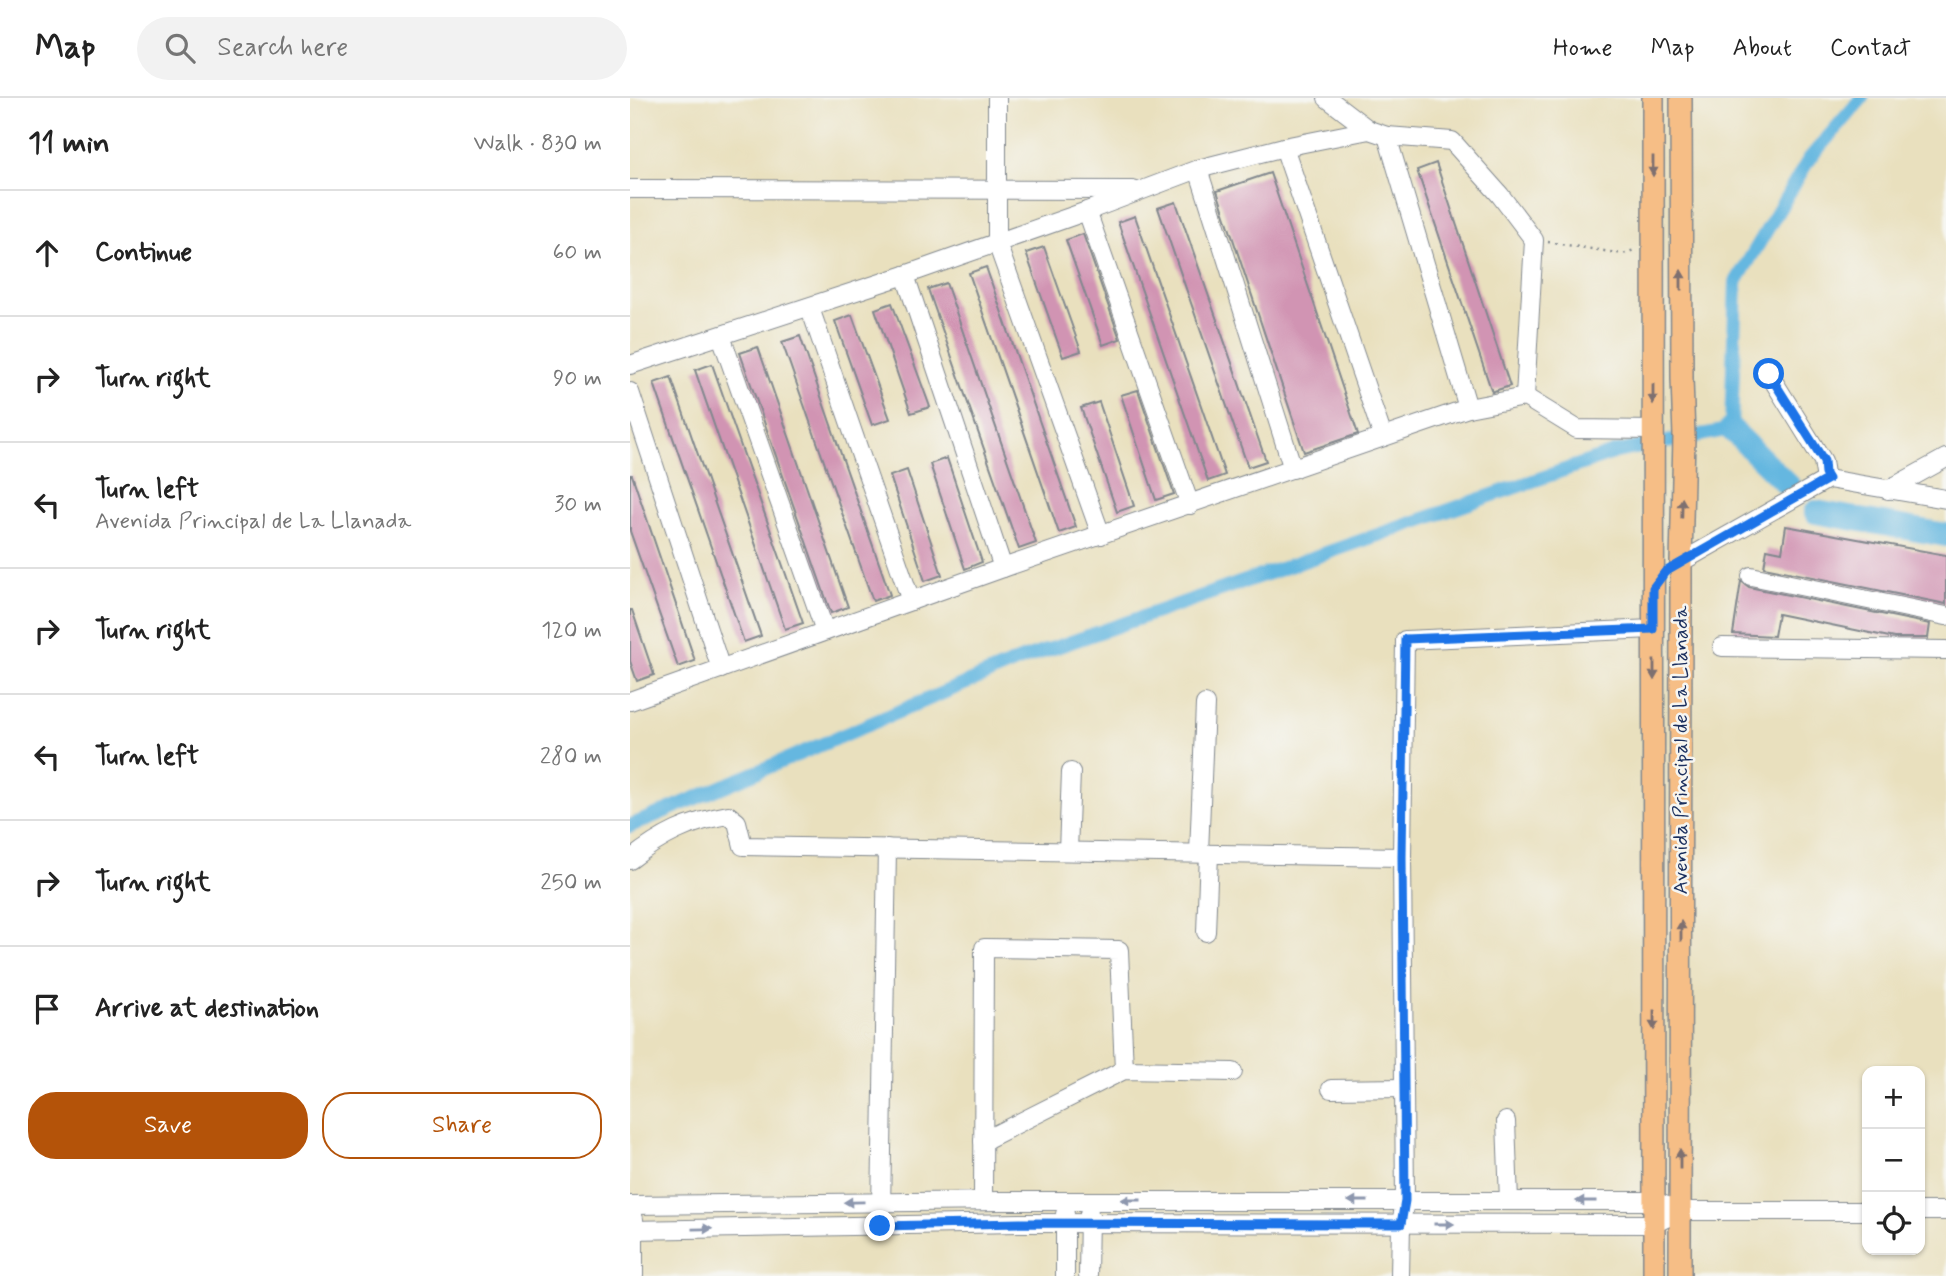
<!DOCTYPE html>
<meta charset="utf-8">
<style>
body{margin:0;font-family:Mynerve,sans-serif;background:#f2f2f2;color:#222}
.controls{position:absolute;right:21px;bottom:21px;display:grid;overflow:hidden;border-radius:14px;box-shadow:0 2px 5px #0004}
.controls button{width:63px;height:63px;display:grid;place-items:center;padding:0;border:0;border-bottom:2px solid #e0e0e0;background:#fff;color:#222;font:35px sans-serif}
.stop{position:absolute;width:21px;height:21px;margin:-16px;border:5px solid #1a73e8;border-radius:50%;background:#fff}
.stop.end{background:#1a73e8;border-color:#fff;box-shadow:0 2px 7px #0008}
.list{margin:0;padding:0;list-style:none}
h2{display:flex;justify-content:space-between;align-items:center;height:91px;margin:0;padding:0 28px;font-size:30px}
h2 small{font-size:23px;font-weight:400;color:#767676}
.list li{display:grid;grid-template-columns:46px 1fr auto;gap:21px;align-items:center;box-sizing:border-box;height:126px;padding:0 28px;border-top:2px solid #e0e0e0}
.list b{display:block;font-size:26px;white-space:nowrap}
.list p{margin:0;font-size:23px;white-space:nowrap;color:#767676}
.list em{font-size:23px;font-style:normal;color:#767676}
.actions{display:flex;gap:14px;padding:21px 28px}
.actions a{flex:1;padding:16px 0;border:2px solid #b45309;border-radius:28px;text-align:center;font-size:24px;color:#b45309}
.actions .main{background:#b45309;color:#fff}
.icon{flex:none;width:38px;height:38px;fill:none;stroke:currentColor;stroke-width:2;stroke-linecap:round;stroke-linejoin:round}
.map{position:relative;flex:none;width:1316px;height:1178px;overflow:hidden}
header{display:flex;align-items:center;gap:42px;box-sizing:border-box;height:98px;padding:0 35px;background:#fff;border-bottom:2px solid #e0e0e0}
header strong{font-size:33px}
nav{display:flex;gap:38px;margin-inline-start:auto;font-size:24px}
.search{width:490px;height:63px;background:#f2f2f2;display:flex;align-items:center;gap:18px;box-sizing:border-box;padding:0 24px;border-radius:38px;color:#767676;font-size:26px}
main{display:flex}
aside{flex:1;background:#fff}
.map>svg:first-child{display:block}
</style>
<header>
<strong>Map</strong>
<div class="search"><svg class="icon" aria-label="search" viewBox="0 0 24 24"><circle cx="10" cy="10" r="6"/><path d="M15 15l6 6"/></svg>Search here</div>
<nav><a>Home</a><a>Map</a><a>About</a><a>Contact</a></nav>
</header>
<main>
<aside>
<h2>11 min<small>Walk · 830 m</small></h2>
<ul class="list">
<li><svg class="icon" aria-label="ahead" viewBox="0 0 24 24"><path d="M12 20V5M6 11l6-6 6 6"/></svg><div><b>Continue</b></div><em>60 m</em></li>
<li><svg class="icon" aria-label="right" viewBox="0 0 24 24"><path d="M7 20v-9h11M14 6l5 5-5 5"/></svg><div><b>Turn right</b></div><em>90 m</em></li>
<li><svg class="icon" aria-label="left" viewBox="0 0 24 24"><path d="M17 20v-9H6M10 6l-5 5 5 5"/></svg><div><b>Turn left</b><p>Avenida Principal de La Llanada</p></div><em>30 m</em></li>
<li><svg class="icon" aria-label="right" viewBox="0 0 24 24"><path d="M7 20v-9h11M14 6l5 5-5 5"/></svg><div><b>Turn right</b></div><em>120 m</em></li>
<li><svg class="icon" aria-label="left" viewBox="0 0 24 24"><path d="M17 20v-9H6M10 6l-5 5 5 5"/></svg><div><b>Turn left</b></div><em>280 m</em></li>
<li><svg class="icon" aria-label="right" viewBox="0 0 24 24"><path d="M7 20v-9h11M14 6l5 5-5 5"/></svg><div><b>Turn right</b></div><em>250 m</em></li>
<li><svg class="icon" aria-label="arrive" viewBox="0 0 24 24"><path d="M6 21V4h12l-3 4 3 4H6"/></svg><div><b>Arrive at destination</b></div></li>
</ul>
<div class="actions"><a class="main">Save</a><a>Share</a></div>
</aside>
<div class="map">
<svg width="1316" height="1178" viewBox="0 0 1316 1178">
<rect width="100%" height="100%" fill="#f6f6f2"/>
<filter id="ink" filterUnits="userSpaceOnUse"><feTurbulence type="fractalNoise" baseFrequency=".0143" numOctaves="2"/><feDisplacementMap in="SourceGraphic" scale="14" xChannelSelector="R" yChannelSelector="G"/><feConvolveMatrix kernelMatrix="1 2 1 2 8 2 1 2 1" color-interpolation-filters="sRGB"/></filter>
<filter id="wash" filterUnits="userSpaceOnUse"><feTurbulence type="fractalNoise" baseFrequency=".00686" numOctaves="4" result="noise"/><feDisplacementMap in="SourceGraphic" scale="28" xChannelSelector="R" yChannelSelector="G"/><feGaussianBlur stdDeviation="1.57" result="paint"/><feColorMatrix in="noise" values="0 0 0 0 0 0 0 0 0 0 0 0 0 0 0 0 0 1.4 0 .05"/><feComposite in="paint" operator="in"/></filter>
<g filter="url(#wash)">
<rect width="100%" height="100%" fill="#e9e0be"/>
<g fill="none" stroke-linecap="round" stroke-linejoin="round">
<path stroke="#65b7e0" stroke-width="14" d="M0 728 395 560 986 354 1101 331 1106 184 1179 61 1232 0"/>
<g stroke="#65b7e0" stroke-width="24">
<path d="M1101 331 1159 388"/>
<path d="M1186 414 1316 437"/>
</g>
</g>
<g id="blocks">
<g fill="#d194b3">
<path d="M806 65 880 288 864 293 862 294 787 72Z"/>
<path d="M640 75 728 336 674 354 587 93Z"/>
<path d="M546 104 636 363 618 369 528 110Z"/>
<path d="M505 118 595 377 578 383 488 124Z"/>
<path d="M453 136 490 241 473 247 436 142Z"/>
<path d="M414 149 451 253 433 259 396 155Z"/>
<path d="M356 169 446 429 429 435 339 175Z"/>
<path d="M316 185 406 445 389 451 298 191Z"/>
<path d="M262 205 300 309 281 315 245 211Z"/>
<path d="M222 217 260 321 242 327 205 223Z"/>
<path d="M170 238 260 497 243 503 152 244Z"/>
<path d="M128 249 218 509 201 515 110 255Z"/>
<path d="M82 266 173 525 155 531 65 272Z"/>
<path d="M41 279 131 538 114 544 24 285Z"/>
<path d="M508 292 544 396 526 402 491 297Z"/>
<path d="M469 304 504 408 487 414 451 310Z"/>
<path d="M317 360 352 464 335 471 300 366Z"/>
<path d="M277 372 312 477 295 483 260 378Z"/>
<path d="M0 377H2L65 563 48 569 0 433Z"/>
<path d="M1156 428 1316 457V506L1134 469 1137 451 1152 454Z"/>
<path d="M1111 483 1119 489 1300 526 1298 540H1264L1148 516 1144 538 1103 536Z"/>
<path d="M0 512H2L24 577 7 583 0 563Z"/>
</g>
</g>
</g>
<g filter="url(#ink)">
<use href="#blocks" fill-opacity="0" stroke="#82888e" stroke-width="2"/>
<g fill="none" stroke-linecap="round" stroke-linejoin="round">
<g stroke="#82888e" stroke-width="20">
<g id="minor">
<path d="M367 0V145L471 437"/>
<path d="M697 0 739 32"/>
<path d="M757 38 838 310"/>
<path d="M654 49 753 339"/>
<path d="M568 71 663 371"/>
<path d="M0 91 503 92"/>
<path d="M457 113 560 407"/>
<path d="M275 177 373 470"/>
<path d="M180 210 281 503"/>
<path d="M91 238 195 533"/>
<path d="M0 267 275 177 457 113 568 71 654 49 739 32 757 38 822 43 870 97 904 142 895 299"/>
<path d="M1139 276 1193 363 1195 376 1198 381"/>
<path d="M0 294 91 571"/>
<path d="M1258 392 1316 360"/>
<path d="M1051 464 1198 381 1316 401"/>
<path d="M1121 478 1316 518"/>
<path d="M1092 549 1316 552"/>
<path d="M0 603 373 470 838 310 895 299 947 331 1023 332"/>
<path d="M438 753 441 674"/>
<path d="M569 755 575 606"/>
<path d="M0 762C32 737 58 724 98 717L107 724 113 748 772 759"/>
<path d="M576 834 579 756"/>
<path d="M701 991 774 990"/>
<path d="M876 1023 879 1103"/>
<path d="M353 1043 494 972 603 974"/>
<path d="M353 1103 354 850 489 852 494 972"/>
<path d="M0 1107 372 1103H1024L1050 1113H1237"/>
<path d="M1290 1113H1316"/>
<path d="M251 1114 257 750"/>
<path d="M435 1116V1178"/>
<path d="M0 1132 390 1125 1024 1126 1050 1113"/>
<path d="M4 1178V1121"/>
<path d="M458 1178 459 1115"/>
<path d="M770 1178 771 1126 775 1103 772 759 775 542 1023 531"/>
</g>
</g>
<g stroke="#82888e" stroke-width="24">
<g id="major">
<path d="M1023 0 1024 1178"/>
<path d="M1050 1178 1051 464 1054 339 1052 280 1051 0"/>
</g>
</g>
<path stroke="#82888e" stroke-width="2.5" stroke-dasharray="2 5" stroke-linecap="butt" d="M918 144 993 156 1007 151"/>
<use href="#minor" stroke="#fff" stroke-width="18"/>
<use href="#major" stroke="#f6be86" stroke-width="21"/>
</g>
<defs><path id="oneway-solid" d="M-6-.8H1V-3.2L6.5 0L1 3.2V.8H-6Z" transform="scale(1.75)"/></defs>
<g fill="#7e6f70">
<use href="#oneway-solid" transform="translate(1023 68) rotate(90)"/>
<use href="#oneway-solid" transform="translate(1051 182) rotate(-90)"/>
<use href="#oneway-solid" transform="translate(1023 296) rotate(90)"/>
<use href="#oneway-solid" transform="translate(1052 410) rotate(-89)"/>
<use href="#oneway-solid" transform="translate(1024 572) rotate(90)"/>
<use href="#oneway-solid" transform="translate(1051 833) rotate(-90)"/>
<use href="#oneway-solid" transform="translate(1024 922) rotate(90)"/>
<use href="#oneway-solid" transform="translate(1050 1061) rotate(-90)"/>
</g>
<g fill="#8d97ae">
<use href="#oneway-solid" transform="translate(501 1102) rotate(-180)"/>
<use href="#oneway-solid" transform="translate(728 1103) rotate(-180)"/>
<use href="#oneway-solid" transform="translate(956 1103) rotate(180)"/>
<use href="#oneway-solid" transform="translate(224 1104) rotate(179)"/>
<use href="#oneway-solid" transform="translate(814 1126)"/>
<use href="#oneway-solid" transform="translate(72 1131) rotate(-1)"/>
</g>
</g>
<g fill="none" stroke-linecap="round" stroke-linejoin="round" filter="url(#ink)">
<path stroke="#1a73e8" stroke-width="9" d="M250 1128 390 1125 771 1126 775 1103 772 759 775 541 1023 531V490L1035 474 1198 381 1195 376 1194 363 1139 276"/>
</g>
<g text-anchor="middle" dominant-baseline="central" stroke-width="5" stroke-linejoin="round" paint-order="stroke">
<g font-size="21" fill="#1b2f5e" stroke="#f6f6f2">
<text transform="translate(1051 652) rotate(-90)">Avenida Principal de La Llanada</text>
</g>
</g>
</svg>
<div class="controls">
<button>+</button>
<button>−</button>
<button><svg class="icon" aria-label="locate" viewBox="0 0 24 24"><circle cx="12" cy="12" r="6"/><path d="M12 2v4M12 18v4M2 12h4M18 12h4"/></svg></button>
</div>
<div class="stop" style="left:1139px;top:276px"></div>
<div class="stop end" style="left:250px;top:1128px"></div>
</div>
</main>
